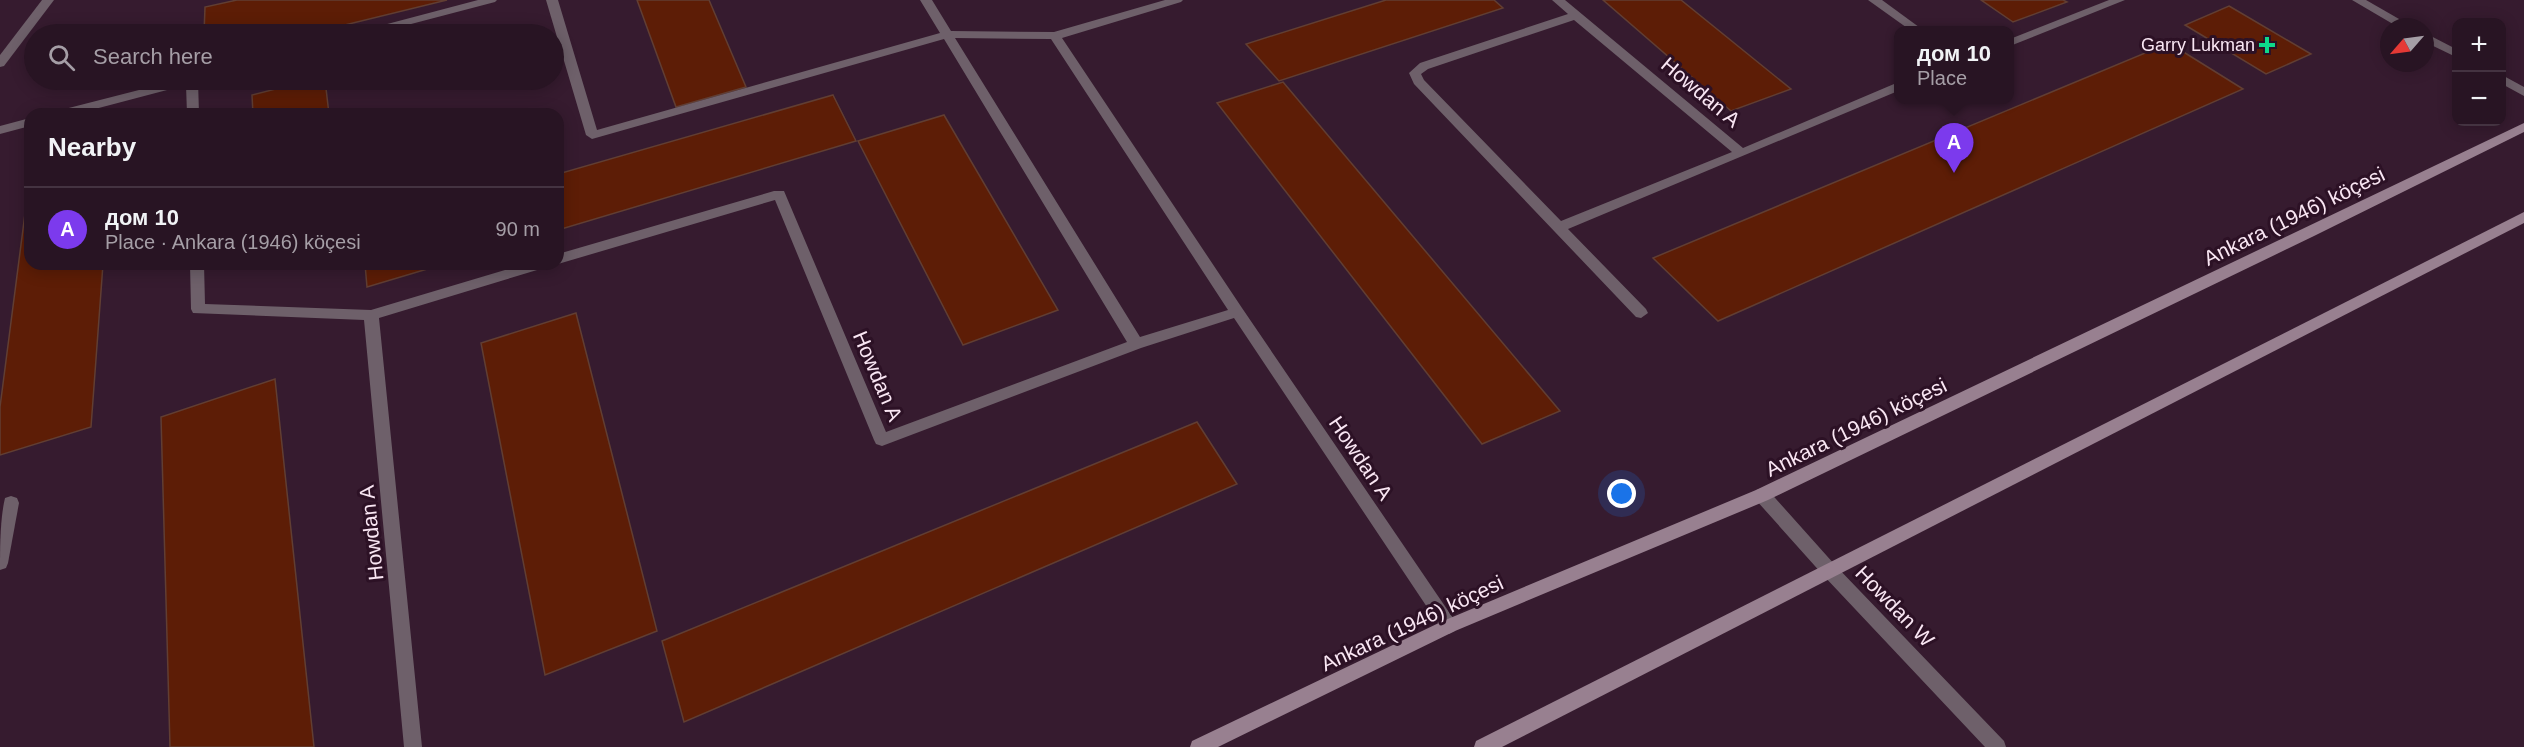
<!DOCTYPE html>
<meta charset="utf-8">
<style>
body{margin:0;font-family:Helvetica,sans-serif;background:#342130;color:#f1f3f6}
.controls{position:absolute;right:18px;top:18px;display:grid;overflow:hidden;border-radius:12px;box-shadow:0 3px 15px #0003}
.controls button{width:54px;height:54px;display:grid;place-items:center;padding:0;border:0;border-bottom:2px solid #443341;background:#281423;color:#f1f3f6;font:30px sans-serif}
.compass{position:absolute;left:2380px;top:18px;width:54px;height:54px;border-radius:50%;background:#281423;box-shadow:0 3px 15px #0003;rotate:242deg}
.you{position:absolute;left:1622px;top:494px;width:21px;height:21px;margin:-15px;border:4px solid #fff;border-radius:50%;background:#1a73e8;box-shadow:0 0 0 9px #1a73e833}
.badge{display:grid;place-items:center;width:39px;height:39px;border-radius:50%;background:#7c3aed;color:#fff;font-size:20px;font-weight:700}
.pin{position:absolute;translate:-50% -50px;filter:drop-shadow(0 2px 3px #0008)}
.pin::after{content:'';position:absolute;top:32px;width:21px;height:18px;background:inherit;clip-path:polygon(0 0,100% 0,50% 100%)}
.popup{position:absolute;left:1894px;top:26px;width:120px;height:78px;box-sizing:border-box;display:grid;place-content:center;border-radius:12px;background:#281423;filter:drop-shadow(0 2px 4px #0005);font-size:20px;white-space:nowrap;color:#a59ea6}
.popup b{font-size:22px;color:#f1f3f6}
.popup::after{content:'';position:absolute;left:50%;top:100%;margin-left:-12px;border:12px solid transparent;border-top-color:#281423}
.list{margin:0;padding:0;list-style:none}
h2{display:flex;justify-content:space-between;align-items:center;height:78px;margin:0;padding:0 24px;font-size:26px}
h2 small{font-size:20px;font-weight:400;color:#a59ea6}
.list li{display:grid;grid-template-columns:39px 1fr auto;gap:18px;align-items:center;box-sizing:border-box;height:84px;padding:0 24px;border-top:2px solid #443341}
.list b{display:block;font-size:22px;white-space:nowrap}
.list p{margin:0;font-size:20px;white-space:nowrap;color:#a59ea6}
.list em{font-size:20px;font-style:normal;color:#a59ea6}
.icon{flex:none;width:33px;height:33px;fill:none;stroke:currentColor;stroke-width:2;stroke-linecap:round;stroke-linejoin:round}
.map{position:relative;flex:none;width:2524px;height:747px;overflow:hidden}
.search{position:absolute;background:#281423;box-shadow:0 3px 15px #0003;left:24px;top:24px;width:540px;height:66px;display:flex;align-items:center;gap:15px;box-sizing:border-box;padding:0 21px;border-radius:33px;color:#a59ea6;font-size:22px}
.panel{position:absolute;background:#281423;box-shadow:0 3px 15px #0003;left:24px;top:108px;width:540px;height:162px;border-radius:18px}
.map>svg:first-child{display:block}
</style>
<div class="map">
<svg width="2524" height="747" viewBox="0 0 2524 747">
<rect width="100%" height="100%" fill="#361b2f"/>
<g fill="#5d1d06" stroke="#613e33" stroke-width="1.5">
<path d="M237 0H447L308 34H204L205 7Z"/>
<path d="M637 0H709L746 87 676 107Z"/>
<path d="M1386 0H1494L1503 8 1279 81 1246 44Z"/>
<path d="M1603 0H1681L1791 89 1731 111Z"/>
<path d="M1981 0H2063L2067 2 2013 22Z"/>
<path d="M2229 6 2311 54 2266 74 2185 25Z"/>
<path d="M2169 43 2243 89 1718 321 1653 258Z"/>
<path d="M311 80H325L329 114H253L252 95Z"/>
<path d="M1283 82 1560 411 1482 444 1217 103Z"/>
<path d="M833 95 856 141 558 230V174Z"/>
<path d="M944 115 1058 310 963 345 858 141Z"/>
<path d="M30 175V264H103L91 427 0 455V407Z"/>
<path d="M365 264H444L367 287Z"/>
<path d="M576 313 657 631 545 675 481 343Z"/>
<path d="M275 379 314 747H170L161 417Z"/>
<path d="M1197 422 1237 484 684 722 662 641Z"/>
</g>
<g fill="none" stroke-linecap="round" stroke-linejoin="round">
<g fill="#6e606a" fill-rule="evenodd">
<path d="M478 0H497L495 2 373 34H355L357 32Z"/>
<path d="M546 0H558L597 130 940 33 920 0H932L951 31 1054 32 1165 0H1183L1181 2 1062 38 1242 308 1455 621 1458 626 1455 631 1449 634 1443 631 1234 318 1141 348 882 446 876 444 874 440 775 200 558 264V254L774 191H784L886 432 1127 342 944 39 592 139 586 135ZM955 38 1051 39 1228 310 1140 337Z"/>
<path d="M1552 0H1565L1743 148 1894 84 1898 83V91L1568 229 1646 309 1648 313 1641 318 1636 317 1414 84 1409 73 1420 63 1568 14ZM1574 20 1732 152 1561 221 1424 80 1421 74 1428 69Z"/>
<path d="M1868 0H1882L1923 30H1910Z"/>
<path d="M2109 0H2125L2010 46V39Z"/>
<path d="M178 80H198L199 114H187L186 85 76 114H55L57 111Z"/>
<path d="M30 118V126L0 134V126Z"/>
<path d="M190 264H204L205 304 371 310 525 264H549L547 267 379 318 422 747H404L364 320 193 313 191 309Z"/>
<path d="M11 496 17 498 19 503 8 563 6 568 0 570C0 548 0 519 5 498Z"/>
</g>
<g fill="#6e606a" fill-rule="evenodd">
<path d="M42 0H54L4 66 0 67V55Z"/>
<path d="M2352 0H2366L2413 27H2398Z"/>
<path d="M2425 33 2456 49V57L2425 42Z"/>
<path d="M2502 75 2524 87V96L2502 84Z"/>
<path d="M1762 488 1768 490 1835 565 2004 741 2006 747H1985L1823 575 1756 500 1754 495 1756 490Z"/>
</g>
<g fill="#988090" fill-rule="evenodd">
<path d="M2524 123V132L2314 236 1768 500 1455 631 1218 747H1190L1192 741 1443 621 1756 490Z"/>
<path d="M2524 212V223L1502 747H1474L1476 741Z"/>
</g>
</g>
<path fill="#0ed98a" stroke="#2c1125" stroke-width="2" d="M2264 36h6v6h6v6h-6v6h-6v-6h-6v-6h6z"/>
<g text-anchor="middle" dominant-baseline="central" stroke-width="6" stroke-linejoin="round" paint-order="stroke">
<g font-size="18" fill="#f9e6f3" stroke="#2c1125" text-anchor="end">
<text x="2255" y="45">Garry Lukman</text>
</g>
<g font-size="21" fill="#f9e6f3" stroke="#2c1125">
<text transform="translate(1701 92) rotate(40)">Howdan A</text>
<text transform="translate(2294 216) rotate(-26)">Ankara (1946) köçesi</text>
<text transform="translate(878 376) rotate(67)">Howdan A</text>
<text transform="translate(1856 427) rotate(-26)">Ankara (1946) köçesi</text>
<text transform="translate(1361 458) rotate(56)">Howdan A</text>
<text transform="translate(371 533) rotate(-96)">Howdan A</text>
<text transform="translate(1895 606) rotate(46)">Howdan W</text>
<text transform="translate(1412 623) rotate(-25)">Ankara (1946) köçesi</text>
</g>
</g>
</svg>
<div class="controls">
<button>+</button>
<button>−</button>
</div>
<svg class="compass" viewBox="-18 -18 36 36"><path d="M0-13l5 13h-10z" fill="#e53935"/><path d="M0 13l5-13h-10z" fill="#a59ea6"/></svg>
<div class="you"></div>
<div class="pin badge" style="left:1954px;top:173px">A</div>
<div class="popup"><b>дом 10</b>Place</div>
<div class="search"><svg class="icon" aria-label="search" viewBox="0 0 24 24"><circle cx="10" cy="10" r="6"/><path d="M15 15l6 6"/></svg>Search here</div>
<section class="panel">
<h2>Nearby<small></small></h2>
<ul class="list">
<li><span class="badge">A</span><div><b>дом 10</b><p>Place · Ankara (1946) köçesi</p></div><em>90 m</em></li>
</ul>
</section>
</div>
